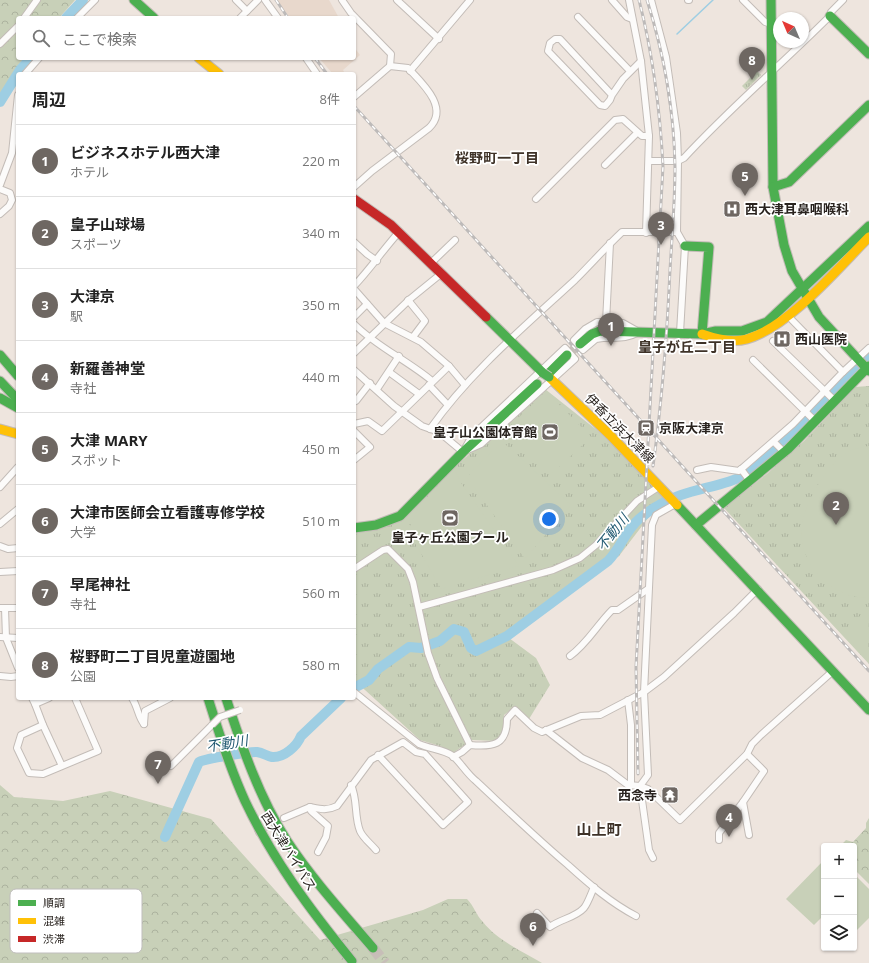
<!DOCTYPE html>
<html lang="ja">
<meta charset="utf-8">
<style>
body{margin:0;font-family:"Open Sans","Noto Sans JP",sans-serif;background:#f2f2f2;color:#222}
.controls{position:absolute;right:12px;bottom:12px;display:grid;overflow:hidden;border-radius:4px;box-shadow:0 1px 3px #0004}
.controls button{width:36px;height:36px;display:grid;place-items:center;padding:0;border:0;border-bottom:1px solid #e0e0e0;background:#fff;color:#222;font:20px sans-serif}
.compass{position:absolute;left:773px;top:12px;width:36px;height:36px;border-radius:50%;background:#fff;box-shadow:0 1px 3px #0004;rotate:316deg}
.you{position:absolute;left:549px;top:519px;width:14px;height:14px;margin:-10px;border:3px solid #fff;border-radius:50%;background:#1a73e8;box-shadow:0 0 0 6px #1a73e833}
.badge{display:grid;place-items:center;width:26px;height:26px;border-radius:50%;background:#6e6762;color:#fff;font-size:13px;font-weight:700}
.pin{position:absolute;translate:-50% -33px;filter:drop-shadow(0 1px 2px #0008)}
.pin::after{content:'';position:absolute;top:21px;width:14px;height:12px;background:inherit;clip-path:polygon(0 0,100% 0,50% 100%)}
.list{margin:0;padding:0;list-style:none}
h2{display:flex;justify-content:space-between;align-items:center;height:52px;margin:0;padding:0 16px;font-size:17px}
h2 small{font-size:13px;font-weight:400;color:#767676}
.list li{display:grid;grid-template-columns:26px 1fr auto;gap:12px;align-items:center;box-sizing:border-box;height:72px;padding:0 16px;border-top:1px solid #e0e0e0}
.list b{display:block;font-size:15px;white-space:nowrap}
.list p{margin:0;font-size:13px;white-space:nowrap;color:#767676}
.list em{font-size:13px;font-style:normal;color:#767676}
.icon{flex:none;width:22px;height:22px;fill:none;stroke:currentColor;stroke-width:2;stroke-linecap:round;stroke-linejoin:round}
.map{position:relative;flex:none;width:869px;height:963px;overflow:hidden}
.search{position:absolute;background:#fff;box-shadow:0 1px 3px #0004;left:16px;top:16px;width:340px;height:44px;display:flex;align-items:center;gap:10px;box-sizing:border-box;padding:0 14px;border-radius:4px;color:#767676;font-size:15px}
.panel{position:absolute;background:#fff;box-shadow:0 1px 3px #0004;left:16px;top:72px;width:340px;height:628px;border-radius:4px}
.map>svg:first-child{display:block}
</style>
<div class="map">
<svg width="869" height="963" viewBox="0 0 869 963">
<defs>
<pattern id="grass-tufts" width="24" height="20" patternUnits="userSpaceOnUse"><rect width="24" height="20" fill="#c8d0b8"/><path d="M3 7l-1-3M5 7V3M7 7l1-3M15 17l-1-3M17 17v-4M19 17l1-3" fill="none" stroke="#acb29e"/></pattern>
<pattern id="forest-crowns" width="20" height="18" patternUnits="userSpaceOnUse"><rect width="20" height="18" fill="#c8d0b8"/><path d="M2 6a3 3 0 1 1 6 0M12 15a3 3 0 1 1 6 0" fill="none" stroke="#acb29e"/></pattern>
</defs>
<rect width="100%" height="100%" fill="#eee5de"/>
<g fill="#e8d8cc">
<path d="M277 0H329L339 18H290Z"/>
<path d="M354 47 360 55 343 70 345 74H333L319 58H354Z"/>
</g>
<g fill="url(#grass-tufts)">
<path d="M757 71 761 75 746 90 742 86Z"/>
<path d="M869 386V664L724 508 768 473 804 441 855 387Z"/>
<path d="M545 389 598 431 672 501 652 513 619 556 509 638 536 658 550 685 529 719 516 706 504 715 503 731 496 741 472 740 453 753 440 746 420 740 354 680V532L375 530 420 502 458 464Z"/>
</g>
<g fill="url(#forest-crowns)">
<path d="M0 0H75L59 18H18V58H24L16 68 0 95Z"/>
<path d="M0 785 14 797 63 801 110 791 211 819 320 940 423 910 448 899H467C474 906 476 915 483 922 498 941 522 951 542 963H0Z"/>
<path d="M869 818V884L854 869V846H840L846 840 853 842 866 828V823Z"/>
</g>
<g fill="#c8d0b8">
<path d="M546 391 591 437 553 473 509 427Z"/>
<path d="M502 441 571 505 525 559 467 477Z"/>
<path d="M869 446V598C834 599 801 567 801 532 801 508 827 463 848 452 855 448 862 447 869 446Z"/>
<path d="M454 468 461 483 519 566 441 589 408 530 420 505Z"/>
<path d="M868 608 869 609 868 653 845 631Z"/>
<path d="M824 860V915L814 925 786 899Z"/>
<path d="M854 874 869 889V918L854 933Z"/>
</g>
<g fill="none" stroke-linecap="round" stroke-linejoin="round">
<path stroke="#9ecee3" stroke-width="1.5" d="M677 34 713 0"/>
<g stroke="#9ecee3" stroke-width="10">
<path d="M66 18 83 0"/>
<path d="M0 102 20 70 31 58"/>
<path d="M354 688 369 680 378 669 409 647 421 648 440 641 454 629 464 632 471 648 476 651 507 636 608 561C621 548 625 531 639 519 651 509 666 500 681 495 705 487 730 484 751 472L807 421 851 373 869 356"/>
<path d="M165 837 199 762C208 758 248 752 257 752 263 753 267 756 272 757 284 758 297 746 301 736L341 698"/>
</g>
<path stroke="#c7beb8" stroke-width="6" stroke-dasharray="6 3" stroke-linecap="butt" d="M255 833 278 822"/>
<path stroke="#c7beb8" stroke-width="9" stroke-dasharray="9 4.5" stroke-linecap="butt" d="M567 355 580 344"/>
<path stroke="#c7beb8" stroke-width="11" stroke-dasharray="11 5.5" stroke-linecap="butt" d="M373 948 385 963"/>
<g stroke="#c3bcb7" stroke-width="8">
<g id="street">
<path d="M236 0 247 11"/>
<path d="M265 0 278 18"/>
<path d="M342 0 351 13 391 54 390 66"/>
<path d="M397 0 439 39"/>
<path d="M612 0 627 17 632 19"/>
<path d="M629 0 641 61 649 136 646 233"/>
<path d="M651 0 666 57 677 133 678 161 677 232 685 246 680 333"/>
<path d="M688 0H689"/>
<path d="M743 0 765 22 772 24"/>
<path d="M578 17 630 71"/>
<path d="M24 18 37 0"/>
<path d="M77 18 95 0"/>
<path d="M240 18 258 0"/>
<path d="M0 44 18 26"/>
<path d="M306 58 317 74"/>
<path d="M410 71 470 0"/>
<path d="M25 74 39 58"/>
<path d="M612 95 610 100 605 106 600 105 548 51 550 43 555 39H560L612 95 623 79 641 61"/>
<path d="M354 97 390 66 408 68C422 83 450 108 429 128L372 171 354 187"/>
<path d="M649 161H678L684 158C730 108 782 64 830 16L831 12 843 0"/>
<path d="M605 165 637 133"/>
<path d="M0 185 12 153 18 95"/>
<path d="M0 189 10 193 12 200 9 206 0 214"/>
<path d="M536 199 615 120 623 119 642 136H649"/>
<path d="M354 242 367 254 377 261"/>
<path d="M431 263 455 240"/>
<path d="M354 286C370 269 383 250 399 232"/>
<path d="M354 289 384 323 421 342 449 366 465 385"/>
<path d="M408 300 425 321 413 337"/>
<path d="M354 317 367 304"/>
<path d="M597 322 623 323 639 332C623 341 613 336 596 339L583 350 574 340 585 329Z"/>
<path d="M606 322 610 243"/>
<path d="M354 324C377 347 407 360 432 381"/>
<path d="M773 341 835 401"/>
<path d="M565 348 575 359 481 444 463 452 472 436Z"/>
<path d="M354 353 410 299 442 273"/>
<path d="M753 360 816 422"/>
<path d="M354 370 394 406 422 426 439 432 463 452"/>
<path d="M389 372 419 394"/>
<path d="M843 372 869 348"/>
<path d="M429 385 447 404"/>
<path d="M377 389 399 356"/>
<path d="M354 399 356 401 370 383"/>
<path d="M354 424 368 421 382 431 449 366"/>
<path d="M430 429C470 372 524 327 575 280 591 264 606 247 622 232H677"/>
<path d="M354 431 370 447 354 460"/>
<path d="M774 442 784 452"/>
<path d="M741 469 750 481"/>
<path d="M697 470 711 467 739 471 793 424 843 372 792 320"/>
<path d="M0 487 18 467"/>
<path d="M0 524 18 509"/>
<path d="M0 546 8 549 18 548"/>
<path d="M354 569 383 550 388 549 408 569 413 582 428 653 437 678 470 745"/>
<path d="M0 572 18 571"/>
<path d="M419 607 553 570 580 558 596 545 637 501 660 486"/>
<path d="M0 608H18"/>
<path d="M5 608 6 638 18 668"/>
<path d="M0 637 18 638"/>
<path d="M570 656C587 644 597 625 612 610H618L648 589"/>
<path d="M0 676 11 677 18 676"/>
<path d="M354 692 419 744C430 749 443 749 453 756 461 763 467 774 476 781 506 809 536 838 568 865 589 884 611 903 636 916"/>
<path d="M32 698 35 704 49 698"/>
<path d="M132 698C138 707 138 717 144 724"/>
<path d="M628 700 631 725V785"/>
<path d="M35 704 43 725"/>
<path d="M144 724 145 711 170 698"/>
<path d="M546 730 582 758 608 770 628 785 640 786 648 789 680 820 747 754 752 744 761 735 833 671"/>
<path d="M747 754 764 771 743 802 749 835"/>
<path d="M453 757 462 752 470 745C492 747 507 746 507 719L515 710 534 728 542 732 581 716 600 715 644 692 664 677 734 613 758 589"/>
<path d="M62 766 43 725 21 735 17 748 29 773 43 774 98 751 75 698"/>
<path d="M171 766 212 725"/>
<path d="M351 785C358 800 354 816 360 831 363 838 371 844 376 850"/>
<path d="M310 807 311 811 328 826 326 837 318 852"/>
<path d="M284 818 310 807C320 809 327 811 337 806L371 760 403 742 416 752 425 754 468 802 443 825 378 755"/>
<path d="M719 840V833L743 802"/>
<path d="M653 858 649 850 640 786 648 775 644 692 652 525 656 515 677 503"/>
<path d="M537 913 550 927C560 919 575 918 584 908 588 903 591 894 594 887"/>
</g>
</g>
<g stroke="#c3bcb7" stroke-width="11">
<g id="fast">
<path d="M134 0 154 18"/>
<path d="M771 0 773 187 784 245 792 271 819 317 869 371"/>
<path d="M830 16 869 54"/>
<path d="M773 187 789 182 869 105"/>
<path d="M685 246 709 247 702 334"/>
<path d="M486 317 543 373"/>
<path d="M580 344 592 334 600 331 702 334 716 331H742L767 322 869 226"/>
<path d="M0 355 18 376"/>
<path d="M550 372 567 355"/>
<path d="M0 381 18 400"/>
<path d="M0 398 18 408"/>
<path d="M677 505 869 710"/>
<path d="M696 525 788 449 869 366"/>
<path d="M354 528 376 525 400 516 463 452 537 384"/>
<path d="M208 698C219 733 230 768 245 801 273 860 311 911 352 961"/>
<path d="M226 698C242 747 259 797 287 841 312 879 343 913 373 948"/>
</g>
</g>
<g stroke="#c3bcb7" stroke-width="11">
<g id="slow">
<path d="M199 58 219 74"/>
<path d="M702 334C716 339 733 343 747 339 790 326 838 268 869 237"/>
<path d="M549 377 610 435 677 505"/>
<path d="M0 429 18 434"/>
</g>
</g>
<g stroke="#c3bcb7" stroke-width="11">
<path id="jam" d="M354 199 391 225 486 317"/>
</g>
<use href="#street" stroke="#fcfbfa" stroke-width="6"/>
<use href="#fast" stroke="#4caf50" stroke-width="9"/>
<use href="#slow" stroke="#ffc107" stroke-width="9"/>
<use href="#jam" stroke="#c62828" stroke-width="9"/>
<g stroke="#bdbab9" stroke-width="3">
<g id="rail">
<path d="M276 0 288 18"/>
<path d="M647 0C664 54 674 110 675 167 675 201 672 236 670 270 667 336 662 401 653 466"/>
<path d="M315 58 327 74"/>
<path d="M354 106 869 671"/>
<path d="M638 774 636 667 663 166C660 110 653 55 639 0"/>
</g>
</g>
<use href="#rail" stroke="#fff" stroke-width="1.5" stroke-dasharray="4.5" stroke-linecap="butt"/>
<g stroke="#c3bcb7" stroke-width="8" stroke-linecap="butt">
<path id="street-bridge" d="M212 725 220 717 240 710"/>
</g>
<g stroke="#c6c1be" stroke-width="11" stroke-linecap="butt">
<path id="fast-bridge" d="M543 373 549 377"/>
</g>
<use href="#street-bridge" stroke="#fcfbfa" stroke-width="6"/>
<use href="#fast-bridge" stroke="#4caf50" stroke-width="9"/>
</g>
<defs>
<g id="hospital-square" transform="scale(0.9)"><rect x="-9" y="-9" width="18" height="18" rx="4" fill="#6e6762" stroke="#fff"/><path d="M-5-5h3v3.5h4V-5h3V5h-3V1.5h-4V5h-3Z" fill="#fff"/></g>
<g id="station-square" transform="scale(0.9)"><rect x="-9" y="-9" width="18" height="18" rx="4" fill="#6e6762" stroke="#fff"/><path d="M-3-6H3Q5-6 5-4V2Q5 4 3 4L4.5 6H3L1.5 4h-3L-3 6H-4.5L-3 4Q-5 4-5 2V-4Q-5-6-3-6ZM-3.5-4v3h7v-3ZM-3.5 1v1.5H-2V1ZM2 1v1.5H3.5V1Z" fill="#fff"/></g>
<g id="stadium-square" transform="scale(0.9)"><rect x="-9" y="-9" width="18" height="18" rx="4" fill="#6e6762" stroke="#fff"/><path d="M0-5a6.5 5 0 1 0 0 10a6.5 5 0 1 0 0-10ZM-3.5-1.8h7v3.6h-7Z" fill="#fff"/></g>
<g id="temple-square" transform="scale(0.9)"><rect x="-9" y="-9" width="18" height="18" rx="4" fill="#6e6762" stroke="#fff"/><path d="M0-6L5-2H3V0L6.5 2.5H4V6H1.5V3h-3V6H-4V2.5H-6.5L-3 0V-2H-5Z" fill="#fff"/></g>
</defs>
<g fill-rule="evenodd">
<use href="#hospital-square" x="732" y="209"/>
<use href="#hospital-square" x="782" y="339"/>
<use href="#station-square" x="646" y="428"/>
<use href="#stadium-square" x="550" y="432"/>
<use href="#stadium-square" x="450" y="518"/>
<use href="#temple-square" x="670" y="795"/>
</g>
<g text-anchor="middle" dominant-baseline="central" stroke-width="3.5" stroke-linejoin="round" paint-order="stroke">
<g font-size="13" font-weight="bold" fill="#29231f" stroke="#fff" text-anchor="start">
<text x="745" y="209">西大津耳鼻咽喉科</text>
<text x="795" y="339">西山医院</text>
<text x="659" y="428">京阪大津京</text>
<text x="537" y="432" text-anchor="end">皇子山公園体育館</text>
<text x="450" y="537" text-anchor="middle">皇子ヶ丘公園プール</text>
<text x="657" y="795" text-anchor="end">西念寺</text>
</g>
<g font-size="13" fill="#29231f" stroke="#fff">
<text transform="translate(620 428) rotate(45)">伊香立浜大津線</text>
<text transform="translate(289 851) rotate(58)">西大津バイパス</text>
</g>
<g font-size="14" font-weight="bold" fill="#3e3228" stroke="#fff">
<text x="497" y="157">桜野町一丁目</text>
<text x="687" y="346">皇子が丘二丁目</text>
</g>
<g font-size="14" font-style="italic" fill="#225a72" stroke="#fff">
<text transform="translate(612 532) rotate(-51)">不動川</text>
<text transform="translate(227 743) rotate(-9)">不動川</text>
</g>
<g font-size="15" font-weight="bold" fill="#3e3228" stroke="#fff">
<text x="599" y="829">山上町</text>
</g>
</g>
<rect x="10" y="889" width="132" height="64" rx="6" fill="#fff" stroke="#bfbdbc" stroke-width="1"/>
<rect x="18" y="900" width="18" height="6" fill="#4caf50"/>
<rect x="18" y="918" width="18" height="6" fill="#ffc107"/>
<rect x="18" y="936" width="18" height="6" fill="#c62828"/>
<g font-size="11" fill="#29231f">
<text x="43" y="907">順調</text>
<text x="43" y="925">混雑</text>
<text x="43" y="943">渋滞</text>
</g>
</svg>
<div class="controls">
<button>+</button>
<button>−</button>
<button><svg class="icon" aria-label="layers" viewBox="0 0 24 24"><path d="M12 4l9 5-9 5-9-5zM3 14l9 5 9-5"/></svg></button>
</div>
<svg class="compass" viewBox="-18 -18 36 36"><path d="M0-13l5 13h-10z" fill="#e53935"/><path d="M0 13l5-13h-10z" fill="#767676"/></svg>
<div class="you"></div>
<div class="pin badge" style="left:611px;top:346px">1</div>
<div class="pin badge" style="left:836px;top:525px">2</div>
<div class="pin badge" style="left:661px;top:245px">3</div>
<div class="pin badge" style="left:729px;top:837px">4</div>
<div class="pin badge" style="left:745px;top:196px">5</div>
<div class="pin badge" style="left:533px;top:946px">6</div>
<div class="pin badge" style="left:158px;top:784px">7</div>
<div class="pin badge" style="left:752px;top:80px">8</div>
<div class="search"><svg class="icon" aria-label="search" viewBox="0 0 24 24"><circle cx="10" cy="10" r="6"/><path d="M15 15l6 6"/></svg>ここで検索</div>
<section class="panel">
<h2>周辺<small>8件</small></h2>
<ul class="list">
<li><span class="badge">1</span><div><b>ビジネスホテル西大津</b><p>ホテル</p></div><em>220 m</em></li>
<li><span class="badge">2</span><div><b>皇子山球場</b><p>スポーツ</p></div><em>340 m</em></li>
<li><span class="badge">3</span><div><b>大津京</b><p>駅</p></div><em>350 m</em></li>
<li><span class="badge">4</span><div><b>新羅善神堂</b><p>寺社</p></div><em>440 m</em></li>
<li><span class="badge">5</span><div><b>大津 MARY</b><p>スポット</p></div><em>450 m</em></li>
<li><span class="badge">6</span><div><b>大津市医師会立看護専修学校</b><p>大学</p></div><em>510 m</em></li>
<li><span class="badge">7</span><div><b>早尾神社</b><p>寺社</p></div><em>560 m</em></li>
<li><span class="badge">8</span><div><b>桜野町二丁目児童遊園地</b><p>公園</p></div><em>580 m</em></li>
</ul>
</section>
</div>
